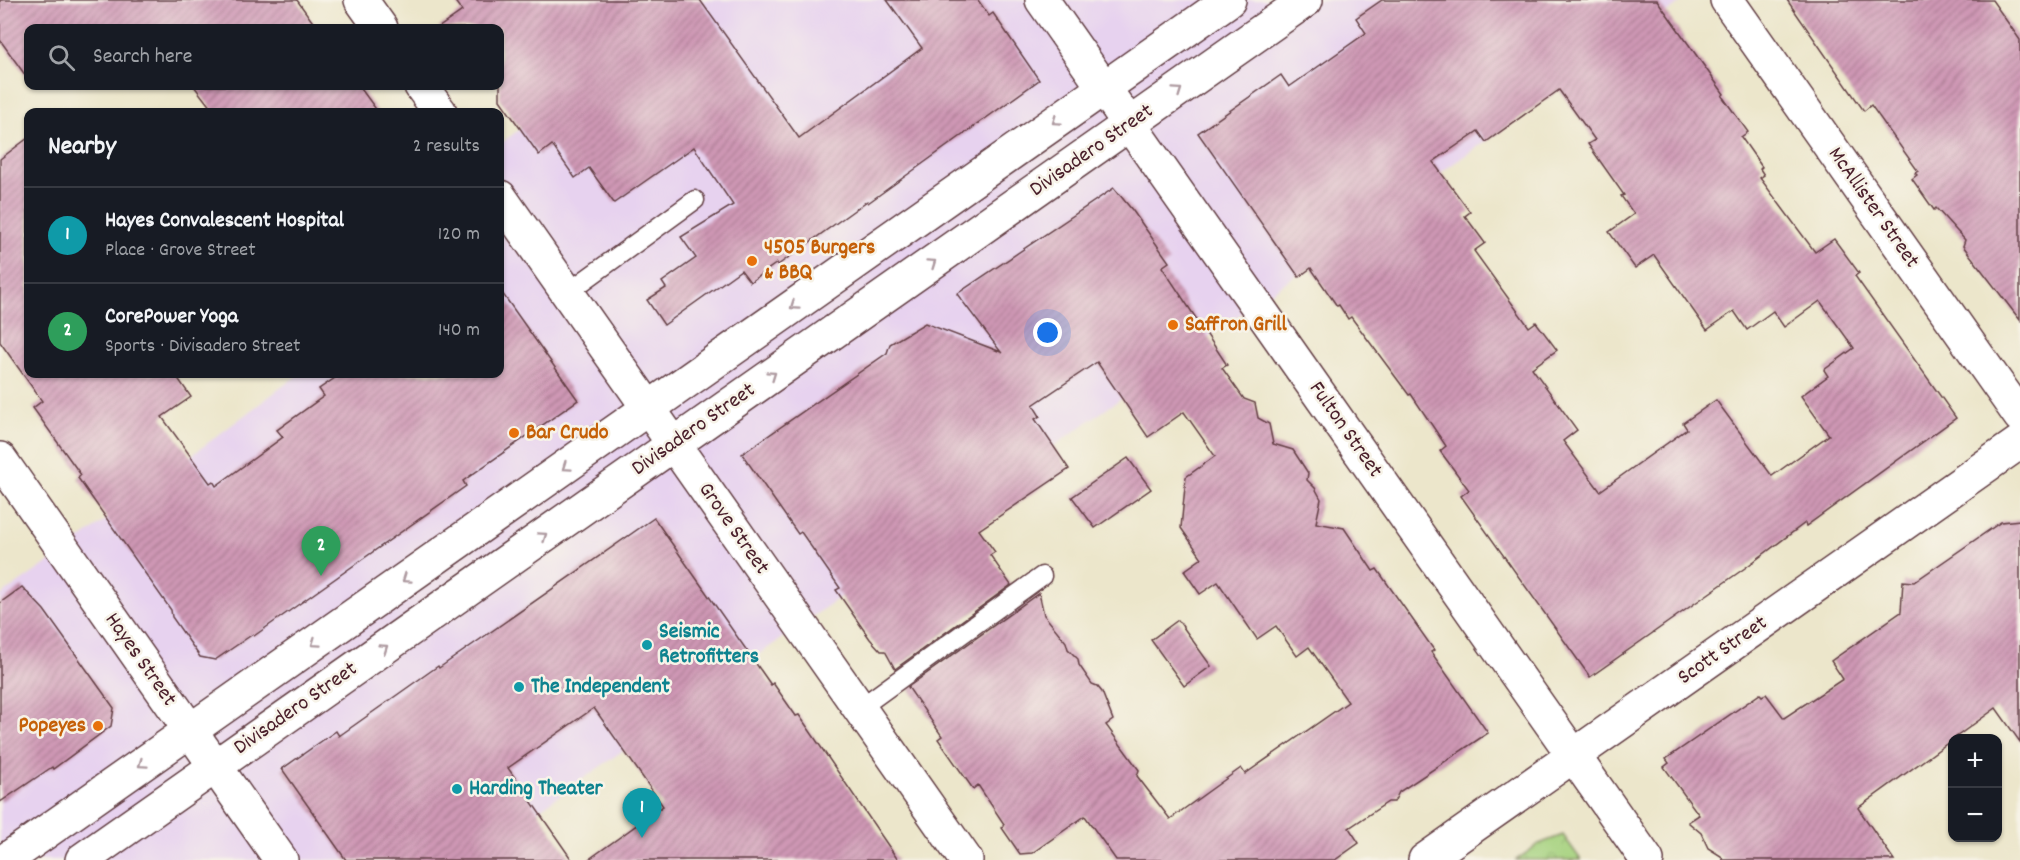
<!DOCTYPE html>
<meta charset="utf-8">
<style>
body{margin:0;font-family:Dekko,sans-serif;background:#20242c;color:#f1f3f6}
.controls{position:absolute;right:18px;bottom:18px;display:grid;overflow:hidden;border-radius:12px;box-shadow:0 2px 4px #0004}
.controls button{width:54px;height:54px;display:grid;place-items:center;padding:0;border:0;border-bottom:2px solid #363941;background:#171b24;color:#f1f3f6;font:30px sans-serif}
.you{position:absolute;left:1048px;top:333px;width:21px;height:21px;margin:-15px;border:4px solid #fff;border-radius:50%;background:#1a73e8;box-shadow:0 0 0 9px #1a73e833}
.badge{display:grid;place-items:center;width:39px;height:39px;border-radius:50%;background:#1a73e8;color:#fff;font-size:20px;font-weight:700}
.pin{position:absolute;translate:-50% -50px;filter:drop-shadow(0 2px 3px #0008)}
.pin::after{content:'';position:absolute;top:32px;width:21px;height:18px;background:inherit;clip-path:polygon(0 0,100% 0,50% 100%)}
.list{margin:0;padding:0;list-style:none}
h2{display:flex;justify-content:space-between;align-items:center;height:78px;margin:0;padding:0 24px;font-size:26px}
h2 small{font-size:20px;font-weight:400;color:#9ea1a6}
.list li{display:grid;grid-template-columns:39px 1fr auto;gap:18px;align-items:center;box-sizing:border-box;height:96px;padding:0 24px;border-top:2px solid #363941}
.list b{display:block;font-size:22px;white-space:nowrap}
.list p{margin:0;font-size:20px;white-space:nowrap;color:#9ea1a6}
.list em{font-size:20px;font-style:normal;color:#9ea1a6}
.icon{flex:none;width:33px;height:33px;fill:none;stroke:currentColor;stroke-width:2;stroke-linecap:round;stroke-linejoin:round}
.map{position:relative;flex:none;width:2020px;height:860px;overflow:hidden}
.search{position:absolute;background:#171b24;box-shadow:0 2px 4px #0004;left:24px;top:24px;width:480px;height:66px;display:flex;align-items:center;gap:15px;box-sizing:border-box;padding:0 21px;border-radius:12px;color:#9ea1a6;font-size:22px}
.panel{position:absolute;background:#171b24;box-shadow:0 2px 4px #0004;left:24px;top:108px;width:480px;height:270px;border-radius:12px}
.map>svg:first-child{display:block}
</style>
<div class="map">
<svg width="2020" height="860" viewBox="0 0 2020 860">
<defs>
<pattern id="park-crowns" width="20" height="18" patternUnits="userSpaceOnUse" patternTransform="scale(1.5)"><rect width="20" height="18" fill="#a6d27f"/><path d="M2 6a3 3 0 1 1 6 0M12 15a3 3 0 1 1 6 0" fill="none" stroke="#90b46e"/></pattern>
<pattern id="building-hatch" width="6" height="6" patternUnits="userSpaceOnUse" patternTransform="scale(1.5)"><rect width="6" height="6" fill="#cf98b5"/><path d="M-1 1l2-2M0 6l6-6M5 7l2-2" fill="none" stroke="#aa7b93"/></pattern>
</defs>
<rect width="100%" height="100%" fill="#f7f3e8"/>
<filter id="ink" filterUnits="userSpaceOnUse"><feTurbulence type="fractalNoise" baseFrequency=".0167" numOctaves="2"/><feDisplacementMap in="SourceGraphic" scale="12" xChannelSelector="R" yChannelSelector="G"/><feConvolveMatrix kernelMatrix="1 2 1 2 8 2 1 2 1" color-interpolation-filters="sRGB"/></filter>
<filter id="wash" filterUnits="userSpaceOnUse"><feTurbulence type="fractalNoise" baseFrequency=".008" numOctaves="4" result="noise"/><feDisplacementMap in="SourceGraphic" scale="24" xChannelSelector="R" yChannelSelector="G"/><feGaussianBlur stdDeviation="1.35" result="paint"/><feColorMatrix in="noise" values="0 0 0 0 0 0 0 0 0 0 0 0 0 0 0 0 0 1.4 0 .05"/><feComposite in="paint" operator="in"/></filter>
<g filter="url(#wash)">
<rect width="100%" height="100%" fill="#ece6cb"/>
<path fill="#e7d2ef" d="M692 0H1685L468 860H0V596L65 551 299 374H500V144Z"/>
<path fill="url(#park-crowns)" stroke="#787855" stroke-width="1.5" d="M1563 835 1581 860H1516L1539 844Z"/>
<g id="blocks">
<g fill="url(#building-hatch)" fill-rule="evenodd">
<path d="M0 0H297L317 28H28V79L0 40Z"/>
<path d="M454 0H700L799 138 922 48 887 0H978L989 16 993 13 1039 80 868 203 867 201 778 265 777 263 750 282 741 270 664 325 647 300 666 288 662 282 696 258 681 237 733 205 694 147 614 203 589 168 575 178 552 145 539 155 500 100V28H438L462 11Z"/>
<path d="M1382 0H1657L1724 94 1722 96 1748 132 1741 137 1762 167 1760 169 1764 175 1760 178 1815 252 1834 239 1859 273 1855 276 1956 418 1806 526 1805 523 1745 568 1590 677 1461 496 1469 490 1440 451 1446 446 1411 394 1409 395 1351 317 1348 319 1339 305 1337 306 1311 268 1299 277 1198 133 1281 75 1289 87 1366 33 1356 18ZM1559 90 1595 140 1588 144 1624 195 1621 196 1634 214 1609 232 1635 268 1654 255 1707 330 1734 311 1747 330 1773 311 1784 327 1820 301 1854 348 1824 370 1828 376 1801 396 1829 435 1772 476 1716 400 1683 423 1687 429 1600 491 1563 441 1577 430 1532 368 1557 350 1536 322 1529 327 1474 251 1485 243 1465 216 1470 212 1433 162 1478 131 1486 142Z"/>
<path d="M1787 0H1992L2020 40V320L1963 246 1965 240 1936 208 1934 210 1912 179 1917 175 1915 173 1918 171 1871 105 1864 111Z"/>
<path d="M194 86H359L378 112H214Z"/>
<path d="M28 138V374H175L191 397 162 417 210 483 213 481 216 486 283 437 277 430 324 396 319 389 341 374H500V290L578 400 463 481 466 486 254 636 253 634 215 660 200 657 172 617 171 610 78 478 81 475 33 408 42 401 0 342V159Z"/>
<path d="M1114 188 1133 211 1169 262 1162 267 1227 365 1222 368 1244 399 1255 403 1258 418 1269 424 1273 444 1293 450 1308 473 1307 480 1315 488 1321 499 1316 523 1344 528 1373 571 1377 569 1434 650 1431 652 1488 733 1399 792 1394 802H1388L1349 828 1359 843 1335 860H1116L1085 816 1032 853 1020 854 1002 828 1004 824 978 785 973 789 938 739 942 736 908 687 1039 593 1044 615 1066 642 1068 649 1078 659 1079 665 1092 684 1097 686 1102 692 1113 720 1106 725 1139 770 1137 776 1170 819 1241 768 1245 774 1348 702 1309 647 1297 656 1276 626 1257 639 1218 582 1200 594 1184 571 1202 558 1181 528 1186 477 1215 456 1184 412 1148 437 1097 362 1033 405 1040 416 1035 419 1069 469 979 530 995 552 990 555 1011 585 895 669 885 651H881L870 639 836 590 840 588 801 532 798 534 742 454 887 353 890 344 925 323 1001 352 957 294Z"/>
<path d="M1128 458 1151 489 1095 528 1072 497Z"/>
<path d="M654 518 771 685 773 683 796 716 799 715 898 860H588L663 806 594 708 508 768 572 860H346L282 769 336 731 339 736 438 666 439 668Z"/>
<path d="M2020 520V742L1996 708 1858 808 1894 860H1723L1721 856 1708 848 1701 833 1688 822 1699 815 1664 767 1669 763 1666 759 1760 694 1762 696 1766 694 1784 718 1843 679 1831 661 1901 612 1903 581 1914 582 2001 522Z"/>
<path d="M22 587 44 610 114 708 111 726 53 769 52 767 0 802V603Z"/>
<path d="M1178 620 1211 666 1184 686 1151 640Z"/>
</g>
</g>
</g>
<g filter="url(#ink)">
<use href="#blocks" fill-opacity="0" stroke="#623d43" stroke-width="1.5"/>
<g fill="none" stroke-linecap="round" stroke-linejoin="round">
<g stroke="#623d43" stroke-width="21">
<g id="service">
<path d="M567 293 695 200"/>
<path d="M860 708 1042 576"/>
</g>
</g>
<g stroke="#623d43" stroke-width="36">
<g id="minor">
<path d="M361 0 381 28"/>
<path d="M1727 0 2020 416"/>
<path d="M421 86 440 112"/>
<path d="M500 197 966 860"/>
<path d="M0 459 281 860"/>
<path d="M1425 860 2020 442"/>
</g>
</g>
<g stroke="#623d43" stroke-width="36">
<path id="tertiary" d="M1042 0 1647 860"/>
</g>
<g stroke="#623d43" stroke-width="36">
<g id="secondary">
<path d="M6 860 1229 0"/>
<path d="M82 860 1306 0"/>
</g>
</g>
<use href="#service" stroke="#fff" stroke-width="18"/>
<use href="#minor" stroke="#fff" stroke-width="33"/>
<use href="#tertiary" stroke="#fff" stroke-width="33"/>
<use href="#secondary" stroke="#fff" stroke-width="33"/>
</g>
<defs><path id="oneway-chevron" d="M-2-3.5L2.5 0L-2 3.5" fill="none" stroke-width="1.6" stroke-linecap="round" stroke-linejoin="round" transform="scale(1.5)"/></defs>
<g stroke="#ae9aa0">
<use href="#oneway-chevron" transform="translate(1178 91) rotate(-35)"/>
<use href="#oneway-chevron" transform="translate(1056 121) rotate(145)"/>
<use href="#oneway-chevron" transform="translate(932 263) rotate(-35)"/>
<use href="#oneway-chevron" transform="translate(794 306) rotate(145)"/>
<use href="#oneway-chevron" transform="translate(772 375) rotate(-35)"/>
<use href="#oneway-chevron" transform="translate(566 467) rotate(145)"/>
<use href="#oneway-chevron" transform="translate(543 536) rotate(-35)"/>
<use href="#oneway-chevron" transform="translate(406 579) rotate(145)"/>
<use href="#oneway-chevron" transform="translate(315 643) rotate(145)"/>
<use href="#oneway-chevron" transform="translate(384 648) rotate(-35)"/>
<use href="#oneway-chevron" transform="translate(142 764) rotate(145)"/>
</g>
</g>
<g fill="#e8710a" stroke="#f7f3e8" stroke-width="2">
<circle cx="752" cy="261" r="6"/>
<circle cx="1173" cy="325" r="6"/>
<circle cx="514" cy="433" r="6"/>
<circle cx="98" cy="726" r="6"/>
</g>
<g fill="#0f9aa8" stroke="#f7f3e8" stroke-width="2">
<circle cx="647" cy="645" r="6"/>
<circle cx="519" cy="687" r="6"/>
<circle cx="457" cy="789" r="6"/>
</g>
<g text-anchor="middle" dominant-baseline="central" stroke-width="5" stroke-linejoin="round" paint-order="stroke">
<g font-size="22" fill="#4a1f2b" stroke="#f7f3e8">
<text transform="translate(1092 151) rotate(-35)">Divisadero Street</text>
<text transform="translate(1873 208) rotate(55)">McAllister Street</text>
<text transform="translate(694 430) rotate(-35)">Divisadero Street</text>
<text transform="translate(1345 430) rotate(55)">Fulton Street</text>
<text transform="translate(733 529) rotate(55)">Grove Street</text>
<text transform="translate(1723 651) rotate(-35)">Scott Street</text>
<text transform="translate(140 660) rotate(55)">Hayes Street</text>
<text transform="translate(296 709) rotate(-35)">Divisadero Street</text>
</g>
<g font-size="22" font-weight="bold" fill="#c56008" stroke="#f7f3e8" text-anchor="start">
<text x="764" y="248">4505 Burgers<tspan x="764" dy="25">&amp; BBQ</tspan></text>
<text x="1185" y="325">Saffron Grill</text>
<text x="526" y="433">Bar Crudo</text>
<text x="86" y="726" text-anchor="end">Popeyes</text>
</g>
<g font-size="22" font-weight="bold" fill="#0d838f" stroke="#f7f3e8" text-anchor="start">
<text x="659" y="632">Seismic<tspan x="659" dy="25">Retrofitters</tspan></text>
<text x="531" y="687">The Independent</text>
<text x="469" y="789">Harding Theater</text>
</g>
</g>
</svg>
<div class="controls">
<button>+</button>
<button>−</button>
</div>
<div class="you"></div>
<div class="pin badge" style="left:642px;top:838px;background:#0f9aa8">1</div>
<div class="pin badge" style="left:321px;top:576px;background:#2e9e5b">2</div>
<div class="search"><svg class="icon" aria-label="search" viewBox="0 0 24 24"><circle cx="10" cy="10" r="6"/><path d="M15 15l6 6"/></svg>Search here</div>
<section class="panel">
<h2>Nearby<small>2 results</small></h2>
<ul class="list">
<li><span class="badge" style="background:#0f9aa8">1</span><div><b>Hayes Convalescent Hospital</b><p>Place · Grove Street</p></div><em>120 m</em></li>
<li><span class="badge" style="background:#2e9e5b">2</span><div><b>CorePower Yoga</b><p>Sports · Divisadero Street</p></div><em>140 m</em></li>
</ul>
</section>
</div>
